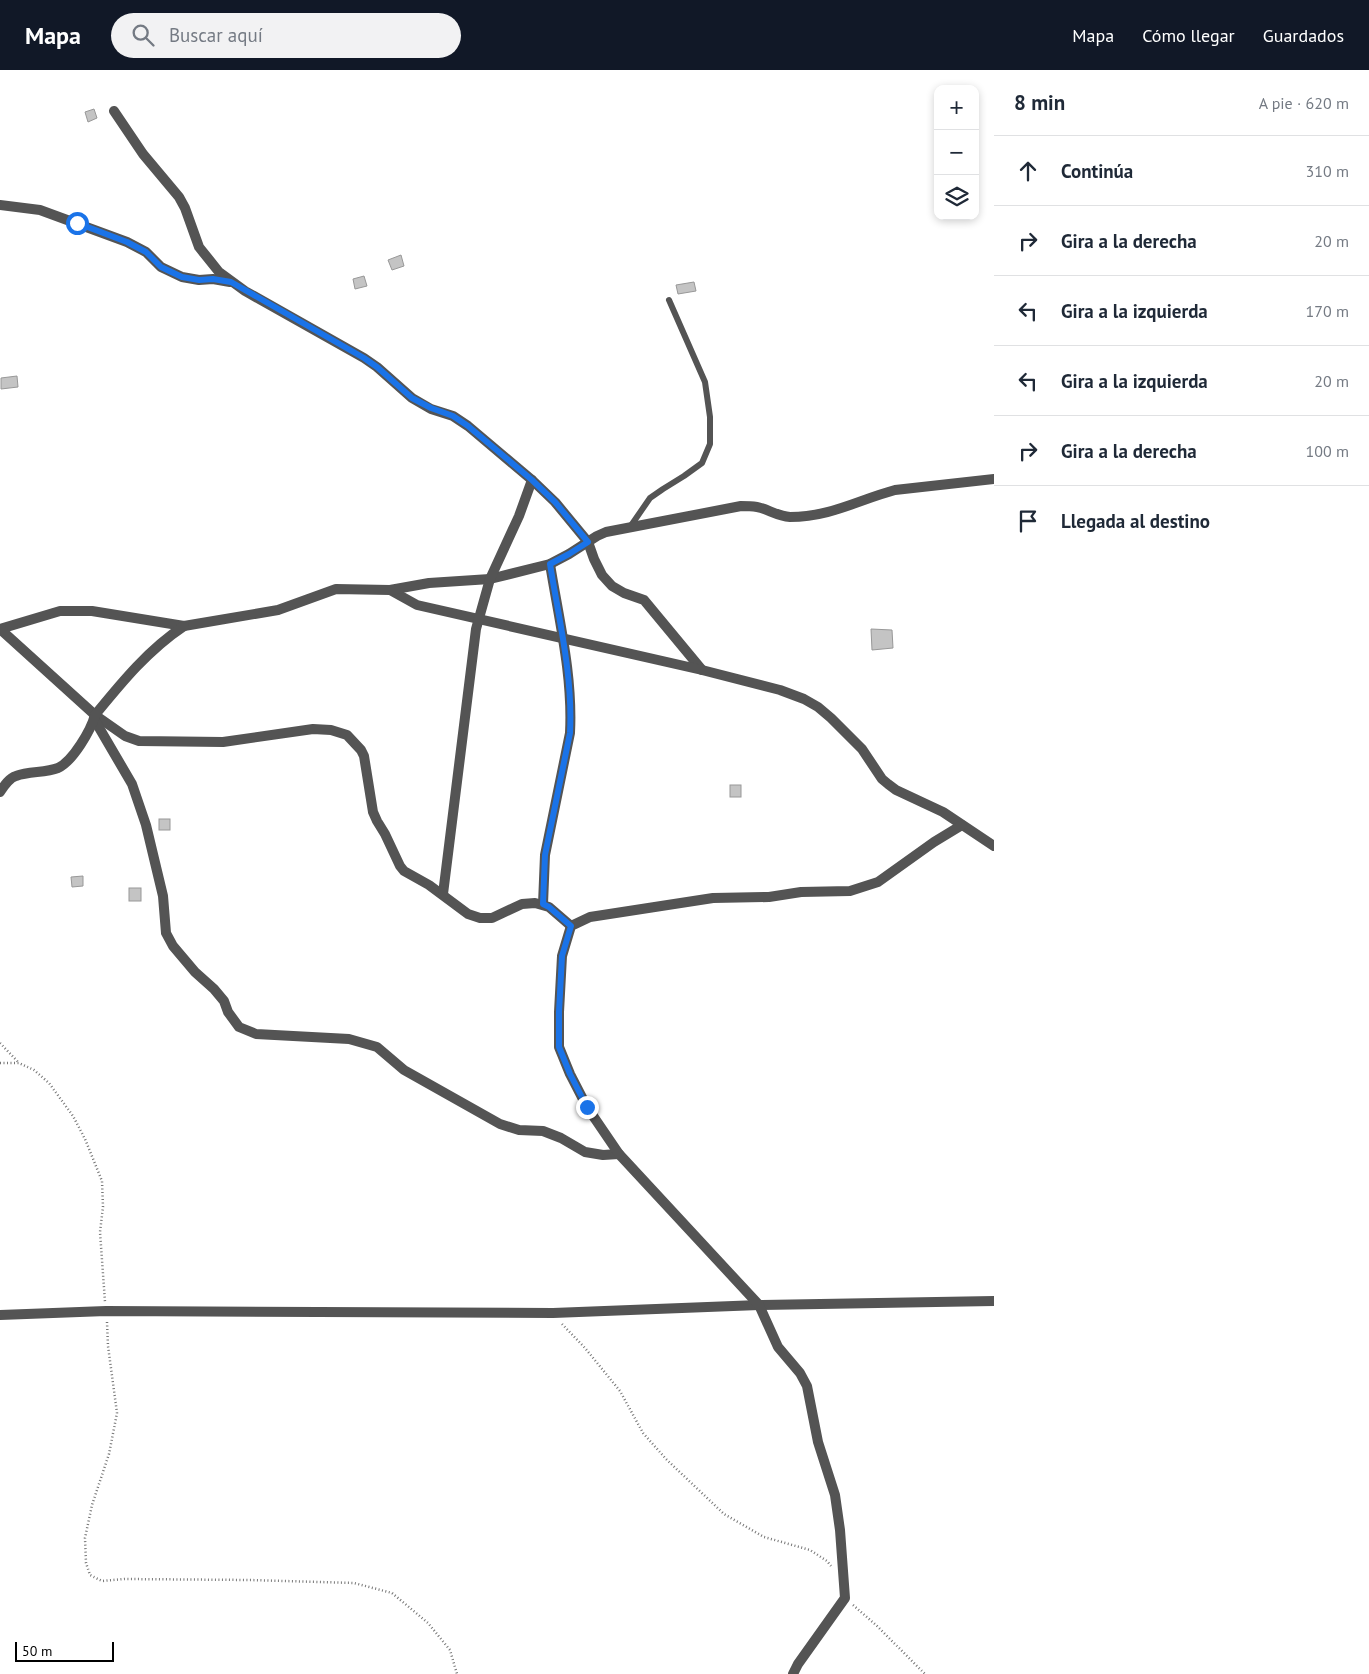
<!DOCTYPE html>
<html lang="es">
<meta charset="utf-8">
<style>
body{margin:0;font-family:"PT Sans",sans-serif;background:#f2f2f3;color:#1f2937}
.controls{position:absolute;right:15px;top:15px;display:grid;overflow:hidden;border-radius:10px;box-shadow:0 2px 8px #0003}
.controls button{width:45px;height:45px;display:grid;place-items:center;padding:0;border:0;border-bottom:1px solid #e0e1e3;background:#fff;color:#1f2937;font:25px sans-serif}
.scale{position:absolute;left:15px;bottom:12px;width:99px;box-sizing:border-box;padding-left:5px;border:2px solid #000;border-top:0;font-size:14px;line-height:18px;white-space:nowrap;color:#000;-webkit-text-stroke:4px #fff;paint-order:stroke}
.stop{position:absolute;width:15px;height:15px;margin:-11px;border:4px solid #1a73e8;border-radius:50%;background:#fff}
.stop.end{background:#1a73e8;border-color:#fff;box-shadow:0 1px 5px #0008}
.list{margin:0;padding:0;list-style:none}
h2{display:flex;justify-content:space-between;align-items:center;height:65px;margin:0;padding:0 20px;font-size:21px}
h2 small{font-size:16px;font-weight:400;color:#747a83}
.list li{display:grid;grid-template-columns:32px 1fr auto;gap:15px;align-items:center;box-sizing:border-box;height:70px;padding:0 20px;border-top:1px solid #e0e1e3}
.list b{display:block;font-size:19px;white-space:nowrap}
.list em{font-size:16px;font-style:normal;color:#747a83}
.icon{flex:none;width:28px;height:28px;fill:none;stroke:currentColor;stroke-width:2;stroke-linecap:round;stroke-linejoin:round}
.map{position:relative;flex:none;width:994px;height:1604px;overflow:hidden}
header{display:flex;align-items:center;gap:30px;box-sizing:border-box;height:70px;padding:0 25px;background:#111827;color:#fff}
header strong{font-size:24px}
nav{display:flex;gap:28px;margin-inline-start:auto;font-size:18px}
.search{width:350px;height:45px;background:#f2f2f3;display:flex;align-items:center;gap:12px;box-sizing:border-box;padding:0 18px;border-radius:28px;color:#747a83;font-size:19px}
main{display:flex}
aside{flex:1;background:#fff}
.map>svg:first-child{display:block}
</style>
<header>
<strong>Mapa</strong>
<div class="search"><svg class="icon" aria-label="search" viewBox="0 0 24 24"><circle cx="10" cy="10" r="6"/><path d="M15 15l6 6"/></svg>Buscar aquí</div>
<nav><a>Mapa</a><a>Cómo llegar</a><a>Guardados</a></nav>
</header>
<main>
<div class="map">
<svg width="994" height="1604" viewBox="0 0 994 1604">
<rect width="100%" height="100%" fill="#fff"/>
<g fill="#c4c4c4" stroke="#989898">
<path d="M94 39 97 48 88 52 85 42Z"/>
<path d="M401 185 404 196 392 200 388 190Z"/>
<path d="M364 206 367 216 355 219 353 209Z"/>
<path d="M694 212 696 221 678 224 676 215Z"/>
<path d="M17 306 18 317 1 319V308Z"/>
<path d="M871 559 892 560 893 578 872 580Z"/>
<rect x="730" y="715" width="11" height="12"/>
<rect x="159" y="749" width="11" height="11"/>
<path d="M83 806V816L72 817 71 807Z"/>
<rect x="129" y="818" width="12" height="13"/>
</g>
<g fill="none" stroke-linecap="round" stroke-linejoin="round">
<g stroke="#767676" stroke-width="2.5" stroke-dasharray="1 2.5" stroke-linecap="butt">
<path d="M0 973 19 993"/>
<path d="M0 993H19L34 1000 49 1013 73 1046 85 1069 102 1111 103 1137 100 1162 105 1232"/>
<path d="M107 1252 108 1276 117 1343 109 1384 92 1435 85 1468 86 1493 90 1505 102 1511 124 1509 250 1510 354 1513 392 1523 428 1553 450 1580 457 1604"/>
<path d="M562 1254 585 1278 620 1321 643 1363 666 1389 724 1444 764 1467 810 1480 827 1491 831 1496"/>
<path d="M853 1535 876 1555 925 1604"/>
</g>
<path stroke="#545454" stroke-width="6" d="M630 457 650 428 663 419 684 406 702 393 710 374V347L705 312 669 230"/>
<g stroke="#545454" stroke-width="10">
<path d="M114 41 143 84 179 127 185 138 199 177 219 202 245 221 364 288 377 297 412 328 431 339 453 346 468 356 532 410 555 432 588 472 594 489 602 505 612 516 624 523 644 530 702 600"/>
<path d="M0 135 40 140 127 172 146 182 161 197 182 207 199 210 213 209 230 212"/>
<path d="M390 520 417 535 702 600 780 620 804 629 818 637 831 648 862 679 882 709 888 714 896 720 943 742 994 776"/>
<path d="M0 559 60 541H92L184 556 278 540 336 519 390 520 429 513 490 509 550 494 569 484 597 466 606 462 741 436C746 436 751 436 757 437 768 439 777 446 790 447 830 447 858 430 895 420L994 409"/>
<path d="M0 559 95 645 125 666 139 671 223 672 313 659 331 660 347 665 361 680 364 686 373 742 377 751 385 764 400 796 404 801 429 815 468 844 480 848H492L522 834 535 833 549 837 571 856"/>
<path d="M94 649 132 714 146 755 163 826 166 863 173 876 195 902 214 919 224 931 228 942 239 957 256 964 349 969 377 977 404 1000 500 1054 519 1060 543 1061 561 1068 585 1082 603 1085 619 1084"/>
<path d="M0 722C4 716 9 708 16 706 29 701 45 703 58 698 73 691 91 660 95 645 122 612 148 580 184 556"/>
<path d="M443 824 476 559 490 509 519 446 532 410"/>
<path d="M543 834 545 785 570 663C573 606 559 550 550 494"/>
<path d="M0 1245 106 1241 553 1243 759 1235 994 1231"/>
<path d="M793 1604 798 1594 845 1528 840 1460 835 1425 818 1372 807 1316 800 1303 778 1277 759 1235 619 1084 587 1037 570 1004 559 977V942L562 886 571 856 590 847 713 828 769 827 801 822 850 821 878 812 934 772 962 755"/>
</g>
</g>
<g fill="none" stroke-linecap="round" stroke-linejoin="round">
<path stroke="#1a73e8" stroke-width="6" d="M77 153 127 172 146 182 161 197 182 207 199 210 213 209 231 212 364 288 377 297 412 328 431 338 453 346 468 356 532 410 555 432 588 472 569 484 550 494C559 550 573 606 570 663L545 785 543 834 549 837 571 856 562 886 559 942V977L570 1004 587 1037"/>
</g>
</svg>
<div class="controls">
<button>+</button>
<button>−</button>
<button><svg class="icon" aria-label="layers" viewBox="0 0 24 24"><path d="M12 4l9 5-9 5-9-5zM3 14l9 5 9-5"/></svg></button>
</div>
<div class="scale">50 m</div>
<div class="stop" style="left:77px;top:153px"></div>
<div class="stop end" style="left:587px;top:1037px"></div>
</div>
<aside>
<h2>8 min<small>A pie · 620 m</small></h2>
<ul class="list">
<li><svg class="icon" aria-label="ahead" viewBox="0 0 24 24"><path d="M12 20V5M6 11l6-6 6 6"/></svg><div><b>Continúa</b></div><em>310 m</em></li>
<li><svg class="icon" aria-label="right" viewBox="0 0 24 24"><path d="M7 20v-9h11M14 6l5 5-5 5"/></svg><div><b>Gira a la derecha</b></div><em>20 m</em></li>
<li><svg class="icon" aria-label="left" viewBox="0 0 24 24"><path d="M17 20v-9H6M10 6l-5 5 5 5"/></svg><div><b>Gira a la izquierda</b></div><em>170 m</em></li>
<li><svg class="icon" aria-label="left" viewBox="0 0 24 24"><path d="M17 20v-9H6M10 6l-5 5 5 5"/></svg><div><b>Gira a la izquierda</b></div><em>20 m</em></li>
<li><svg class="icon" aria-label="right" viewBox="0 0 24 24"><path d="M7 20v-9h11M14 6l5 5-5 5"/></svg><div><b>Gira a la derecha</b></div><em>100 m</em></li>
<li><svg class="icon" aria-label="arrive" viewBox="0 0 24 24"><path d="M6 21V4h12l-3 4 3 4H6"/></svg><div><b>Llegada al destino</b></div></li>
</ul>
</aside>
</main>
